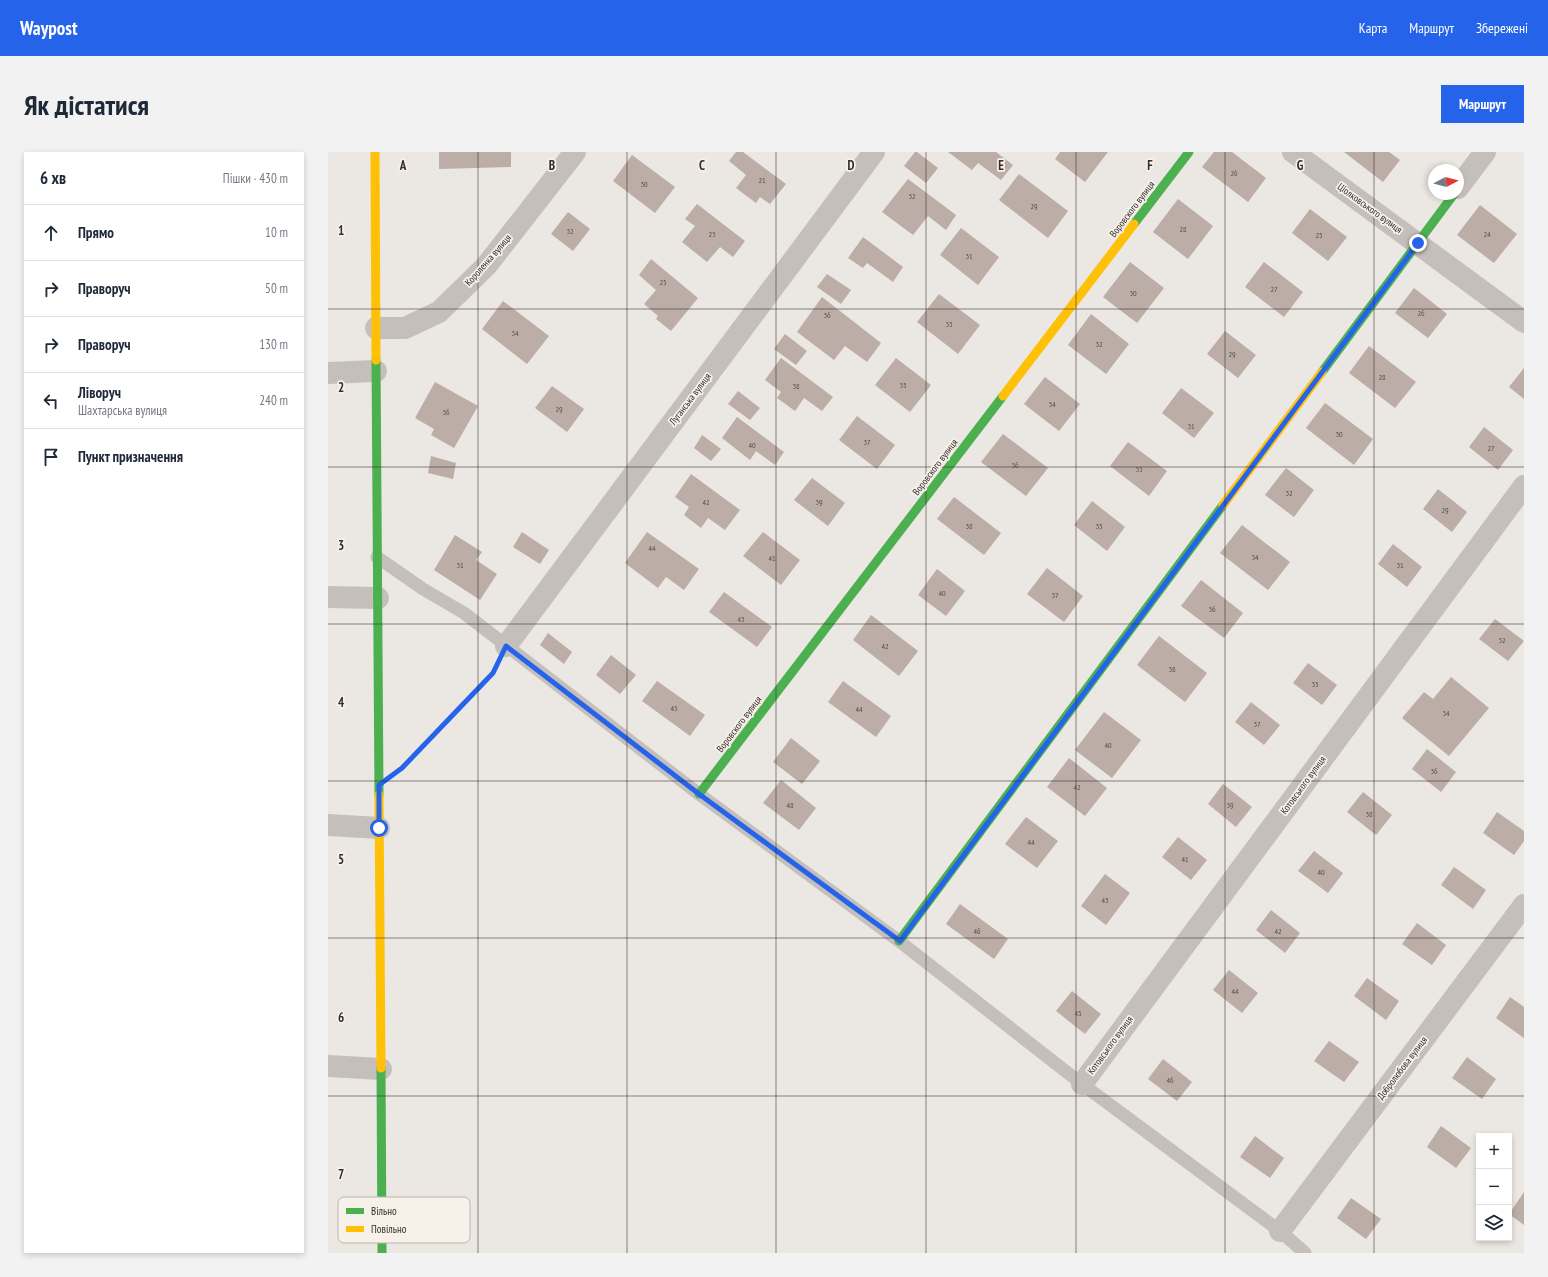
<!DOCTYPE html>
<html lang="uk">
<meta charset="utf-8">
<style>
body{margin:0;font-family:"PT Sans Narrow",sans-serif;background:#f2f2f3;color:#1f2937}
.controls{position:absolute;right:12px;bottom:12px;display:grid;overflow:hidden;border-radius:0px;box-shadow:0 2px 6px #0003}
.controls button{width:36px;height:36px;display:grid;place-items:center;padding:0;border:0;border-bottom:1px solid #e0e1e3;background:#fff;color:#1f2937;font:20px sans-serif}
.compass{position:absolute;left:1100px;top:12px;width:36px;height:36px;border-radius:50%;background:#fff;box-shadow:0 2px 6px #0003;rotate:83deg}
.stop{position:absolute;width:12px;height:12px;margin:-9px;border:3px solid #2563eb;border-radius:50%;background:#fff}
.stop.end{background:#2563eb;border-color:#fff;box-shadow:0 1px 4px #0008}
.list{margin:0;padding:0;list-style:none}
h2{display:flex;justify-content:space-between;align-items:center;height:52px;margin:0;padding:0 16px;font-size:17px}
h2 small{font-size:13px;font-weight:400;color:#747a83}
.list li{display:grid;grid-template-columns:26px 1fr auto;gap:12px;align-items:center;box-sizing:border-box;height:56px;padding:0 16px;border-top:1px solid #e0e1e3}
.list b{display:block;font-size:15px;white-space:nowrap}
.list p{margin:0;font-size:13px;white-space:nowrap;color:#747a83}
.list em{font-size:13px;font-style:normal;color:#747a83}
.icon{flex:none;width:22px;height:22px;fill:none;stroke:currentColor;stroke-width:2;stroke-linecap:round;stroke-linejoin:round}
.map{position:relative;flex:none;width:1196px;height:1101px;overflow:hidden;border-radius:0px}
header{display:flex;align-items:center;gap:24px;box-sizing:border-box;height:56px;padding:0 20px;background:#2563eb;color:#fff}
header strong{font-size:19px}
nav{display:flex;gap:22px;margin-inline-start:auto;font-size:14px}
.intro{display:flex;align-items:center;justify-content:space-between;box-sizing:border-box;height:96px;padding:0 24px}
h1{margin:0;font-size:28px}
.button{padding:10px 18px;border-radius:0px;background:#2563eb;color:#fff;font-size:14px;font-weight:700}
main{display:flex;gap:24px;padding:0 24px}
aside{flex:1;background:#fff;border-radius:0px;box-shadow:0 2px 6px #0003}
.map>svg:first-child{display:block}
</style>
<header>
<strong>Waypost</strong>
<nav><a>Карта</a><a>Маршрут</a><a>Збережені</a></nav>
</header>
<div class="intro"><h1>Як дістатися</h1><a class="button">Маршрут</a></div>
<main>
<aside>
<h2>6 хв<small>Пішки · 430 m</small></h2>
<ul class="list">
<li><svg class="icon" aria-label="ahead" viewBox="0 0 24 24"><path d="M12 20V5M6 11l6-6 6 6"/></svg><div><b>Прямо</b></div><em>10 m</em></li>
<li><svg class="icon" aria-label="right" viewBox="0 0 24 24"><path d="M7 20v-9h11M14 6l5 5-5 5"/></svg><div><b>Праворуч</b></div><em>50 m</em></li>
<li><svg class="icon" aria-label="right" viewBox="0 0 24 24"><path d="M7 20v-9h11M14 6l5 5-5 5"/></svg><div><b>Праворуч</b></div><em>130 m</em></li>
<li><svg class="icon" aria-label="left" viewBox="0 0 24 24"><path d="M17 20v-9H6M10 6l-5 5 5 5"/></svg><div><b>Ліворуч</b><p>Шахтарська вулиця</p></div><em>240 m</em></li>
<li><svg class="icon" aria-label="arrive" viewBox="0 0 24 24"><path d="M6 21V4h12l-3 4 3 4H6"/></svg><div><b>Пункт призначення</b></div></li>
</ul>
</aside>
<div class="map">
<svg width="1196" height="1101" viewBox="0 0 1196 1101">
<rect width="100%" height="100%" fill="#ebe7e2"/>
<g fill="#bcada6">
<path d="M111 0H183V15L111 17Z"/>
<path d="M408 0H415L458 32 442 52 432 45 428 51 408 36 418 23 401 9Z"/>
<path d="M587 0H589L610 16 598 31 576 14Z"/>
<path d="M620 0H668L685 13 673 28 650 11 644 18Z"/>
<path d="M732 0H780L757 30 727 7Z"/>
<path d="M886 0H904L938 26 920 50 874 15Z"/>
<path d="M1016 0H1061L1072 8 1055 30Z"/>
<path d="M304 3 347 35 327 61 285 29Z"/>
<path d="M691 22 740 59 720 86 671 48Z"/>
<path d="M580 27 628 63 618 78 600 64 585 83 554 60Z"/>
<path d="M850 47 885 74 860 107 825 80Z"/>
<path d="M369 52 417 89 405 105 392 95 379 110 354 90 367 74 357 67Z"/>
<path d="M1152 53 1189 82 1166 111 1129 83Z"/>
<path d="M982 57 1019 85 1000 109 964 81Z"/>
<path d="M240 60 262 77 245 99 223 82Z"/>
<path d="M633 76 671 105 650 133 612 103Z"/>
<path d="M535 85 575 115 565 130 539 111 535 116 520 106Z"/>
<path d="M323 107 370 146 343 179 328 167 330 164 316 152 328 138 311 123Z"/>
<path d="M802 110 836 136 809 171 775 145Z"/>
<path d="M936 110 975 140 956 165 917 135Z"/>
<path d="M499 122 523 138 513 152 489 135Z"/>
<path d="M1086 136 1119 162 1100 186 1067 161Z"/>
<path d="M611 142 652 173 630 202 589 170Z"/>
<path d="M494 145 553 191 539 210 517 194 506 208 469 180Z"/>
<path d="M175 149 221 184 199 212 154 177Z"/>
<path d="M763 162 801 192 778 222 740 193Z"/>
<path d="M897 179 928 203 910 226 879 202Z"/>
<path d="M457 182 479 199 468 213 446 197Z"/>
<path d="M1041 194 1088 230 1067 256 1021 221Z"/>
<path d="M453 206 505 245 494 259 476 246 467 259 449 246 453 240 437 228Z"/>
<path d="M568 206 603 233 582 260 547 233Z"/>
<path d="M1196 216V247L1181 235Z"/>
<path d="M717 225 752 252 731 279 696 252Z"/>
<path d="M107 230 150 254 126 296 103 283 106 277 87 266Z"/>
<path d="M224 234 256 257 239 280 207 256Z"/>
<path d="M853 236 886 261 866 286 834 261Z"/>
<path d="M410 239 432 256 422 268 400 252Z"/>
<path d="M997 251 1045 287 1026 313 978 276Z"/>
<path d="M529 264 567 293 549 317 511 288Z"/>
<path d="M409 265 456 300 447 313 428 299 422 308 394 286Z"/>
<path d="M1156 275 1185 298 1170 318 1141 295Z"/>
<path d="M675 282 720 316 698 344 653 310Z"/>
<path d="M374 283 393 297 383 309 366 296Z"/>
<path d="M800 290 839 319 821 344 782 314Z"/>
<path d="M103 304 128 311 125 327 100 321Z"/>
<path d="M958 316 986 338 966 365 937 343Z"/>
<path d="M363 322 412 358 397 378 380 366 373 376 356 363 361 355 347 345Z"/>
<path d="M484 326 517 351 500 374 466 348Z"/>
<path d="M1110 337 1139 360 1124 380 1095 357Z"/>
<path d="M626 345 673 381 656 403 609 367Z"/>
<path d="M764 349 797 375 779 399 746 373Z"/>
<path d="M914 373 962 410 940 438 892 401Z"/>
<path d="M194 380 221 398 212 412 185 395Z"/>
<path d="M319 380 371 417 356 438 338 425 330 436 297 411Z"/>
<path d="M435 380 472 408 453 433 415 404Z"/>
<path d="M127 383 154 400 148 408 169 422 152 448 106 418Z"/>
<path d="M1065 392 1094 415 1079 435 1050 412Z"/>
<path d="M719 416 755 444 736 470 699 442Z"/>
<path d="M609 417 637 439 618 464 590 443Z"/>
<path d="M873 428 915 461 896 486 853 454Z"/>
<path d="M396 440 444 475 429 495 381 460Z"/>
<path d="M543 463 590 499 571 524 525 488Z"/>
<path d="M1167 467 1196 489 1180 509 1151 487Z"/>
<path d="M220 481 244 500 236 512 212 493Z"/>
<path d="M831 484 879 521 857 550 809 513Z"/>
<path d="M283 503 308 523 292 542 268 523Z"/>
<path d="M980 511 1009 533 994 553 965 531Z"/>
<path d="M1123 525 1161 556 1121 604 1074 566 1096 540 1105 547Z"/>
<path d="M329 529 377 563 362 584 314 549Z"/>
<path d="M515 529 563 564 548 585 500 550Z"/>
<path d="M923 550 952 573 936 593 907 570Z"/>
<path d="M776 560 813 588 784 626 747 598Z"/>
<path d="M463 586 492 609 474 632 445 610Z"/>
<path d="M1099 597 1128 620 1113 640 1084 617Z"/>
<path d="M741 606 779 636 757 664 719 635Z"/>
<path d="M453 628 488 656 471 678 435 651Z"/>
<path d="M895 632 924 655 908 675 880 652Z"/>
<path d="M1035 640 1064 663 1048 683 1019 660Z"/>
<path d="M1169 660 1196 679V689L1186 703 1155 681Z"/>
<path d="M698 665 730 689 709 716 677 692Z"/>
<path d="M850 685 879 708 863 728 834 705Z"/>
<path d="M986 699 1015 721 1000 741 970 719Z"/>
<path d="M1126 715 1158 738 1145 757 1113 733Z"/>
<path d="M777 722 802 741 778 773 753 754Z"/>
<path d="M632 752 680 787 666 807 618 772Z"/>
<path d="M943 758 972 781 957 801 928 778Z"/>
<path d="M1089 771 1118 793 1104 813 1074 792Z"/>
<path d="M901 818 930 841 914 861 885 838Z"/>
<path d="M1039 826 1071 849 1058 868 1026 844Z"/>
<path d="M744 839 773 862 757 882 728 859Z"/>
<path d="M1182 845 1196 855V886L1168 866Z"/>
<path d="M1001 889 1031 910 1016 930 986 909Z"/>
<path d="M1139 905 1168 927 1154 947 1124 926Z"/>
<path d="M835 907 864 930 849 949 820 927Z"/>
<path d="M1113 974 1143 996 1128 1016 1099 995Z"/>
<path d="M927 984 956 1006 942 1026 912 1005Z"/>
<path d="M1196 1040V1073L1181 1062Z"/>
<path d="M1023 1046 1053 1067 1038 1087 1009 1066Z"/>
</g>
<g fill="none" stroke-linecap="round" stroke-linejoin="round">
<path stroke="#bdb8b4" stroke-width="2.5" stroke-dasharray="2 2" stroke-linecap="butt" d="M74 616 165 521 168 515"/>
<path stroke="#c5bfbb" stroke-width="13" d="M49 405 95 437 136 461 371 642 571 789 754 932 952 1079 977 1101"/>
<g stroke="#c5bfbb" stroke-width="22">
<path d="M965 0 1196 170"/>
<path d="M1130 36 1157 0"/>
<path d="M48 176H77L111 160 159 113 247 0"/>
<path d="M0 221 48 219"/>
<path d="M0 445 50 446"/>
<path d="M178 494 546 0"/>
<path d="M0 673 51 676"/>
<path d="M0 914 53 917"/>
<path d="M754 932 1196 334"/>
<path d="M952 1079 1196 753"/>
</g>
<g stroke="#4caf50" stroke-width="9">
<path d="M806 72 861 0"/>
<path d="M48 208 51 643"/>
<path d="M994 220 1126 42"/>
<path d="M371 642 675 244"/>
<path d="M571 789 895 353"/>
<path d="M53 916 54 1101"/>
</g>
<g stroke="#ffc107" stroke-width="9">
<path d="M47 0 48 208"/>
<path d="M675 244 806 72"/>
<path d="M895 353 994 220"/>
<path d="M51 643 53 916"/>
</g>
</g>
<g fill="none" stroke-linecap="round" stroke-linejoin="round">
<path stroke="#2563eb" stroke-width="5" d="M51 676V633L74 616 165 521 178 494 371 642 572 789 1090 91"/>
</g>
<path fill="none" stroke="#352d2a" stroke-width="1" stroke-opacity="0.55" d="M150 0V1101M299 0V1101M448 0V1101M598 0V1101M748 0V1101M897 0V1101M1046 0V1101M0 157H1196M0 315H1196M0 472H1196M0 629H1196M0 786H1196M0 944H1196"/>
<g text-anchor="middle" dominant-baseline="central" stroke-width="3.5" stroke-linejoin="round" paint-order="stroke">
<g font-size="8" fill="#574d49">
<text x="906" y="21">26</text>
<text x="434" y="28">21</text>
<text x="316" y="32">30</text>
<text x="584" y="44">32</text>
<text x="706" y="54">29</text>
<text x="855" y="77">28</text>
<text x="242" y="79">32</text>
<text x="384" y="82">23</text>
<text x="1159" y="82">24</text>
<text x="991" y="83">25</text>
<text x="641" y="104">31</text>
<text x="335" y="130">25</text>
<text x="946" y="137">27</text>
<text x="805" y="141">30</text>
<text x="1093" y="161">26</text>
<text x="499" y="163">36</text>
<text x="621" y="172">33</text>
<text x="187" y="181">34</text>
<text x="771" y="192">32</text>
<text x="904" y="202">29</text>
<text x="1054" y="225">28</text>
<text x="575" y="233">35</text>
<text x="468" y="234">38</text>
<text x="724" y="252">34</text>
<text x="231" y="257">29</text>
<text x="118" y="260">36</text>
<text x="863" y="274">31</text>
<text x="1011" y="282">30</text>
<text x="539" y="290">37</text>
<text x="424" y="293">40</text>
<text x="1163" y="296">27</text>
<text x="687" y="313">36</text>
<text x="811" y="317">33</text>
<text x="961" y="341">32</text>
<text x="378" y="350">42</text>
<text x="491" y="350">39</text>
<text x="1117" y="358">29</text>
<text x="641" y="374">38</text>
<text x="771" y="374">35</text>
<text x="324" y="396">44</text>
<text x="927" y="405">34</text>
<text x="444" y="406">41</text>
<text x="132" y="413">31</text>
<text x="1072" y="413">31</text>
<text x="614" y="441">40</text>
<text x="727" y="443">37</text>
<text x="884" y="457">36</text>
<text x="413" y="467">43</text>
<text x="1174" y="488">32</text>
<text x="557" y="494">42</text>
<text x="844" y="517">38</text>
<text x="987" y="532">35</text>
<text x="346" y="556">45</text>
<text x="531" y="557">44</text>
<text x="1118" y="561">34</text>
<text x="929" y="572">37</text>
<text x="780" y="593">40</text>
<text x="1106" y="619">36</text>
<text x="749" y="635">42</text>
<text x="462" y="653">48</text>
<text x="902" y="653">39</text>
<text x="1041" y="662">38</text>
<text x="703" y="690">44</text>
<text x="857" y="707">41</text>
<text x="993" y="720">40</text>
<text x="777" y="748">43</text>
<text x="649" y="779">46</text>
<text x="950" y="779">42</text>
<text x="907" y="839">44</text>
<text x="750" y="861">45</text>
<text x="842" y="928">46</text>
</g>
<g font-size="10" fill="#352d2a" stroke="#f7f1ea">
<text transform="translate(1042 56) rotate(36)">Ціолковського вулиця</text>
<text transform="translate(804 57) rotate(-53)">Воровского вулиця</text>
<text transform="translate(160 108) rotate(-49)">Короленка вулиця</text>
<text transform="translate(362 247) rotate(-53)">Луганська вулиця</text>
<text transform="translate(607 315) rotate(-53)">Воровского вулиця</text>
<text transform="translate(411 572) rotate(-53)">Воровского вулиця</text>
<text transform="translate(975 633) rotate(-54)">Котовського вулиця</text>
<text transform="translate(782 893) rotate(-54)">Котовського вулиця</text>
<text transform="translate(1074 916) rotate(-53)">Добролюбова вулиця</text>
</g>
</g>
<rect x="10" y="1045" width="132" height="46" rx="6" fill="#f7f1ea" stroke="#bdb6b0" stroke-width="1"/>
<rect x="18" y="1056" width="18" height="6" fill="#4caf50"/>
<rect x="18" y="1074" width="18" height="6" fill="#ffc107"/>
<g font-size="11" fill="#352d2a">
<text x="43" y="1063">Вільно</text>
<text x="43" y="1081">Повільно</text>
</g>
<g font-size="13" text-anchor="middle" font-weight="bold" fill="#352d2a" stroke="#f7f1ea" stroke-width="3.5" stroke-linejoin="round" paint-order="stroke">
<text x="75" y="18">A</text>
<text x="224" y="18">B</text>
<text x="374" y="18">C</text>
<text x="523" y="18">D</text>
<text x="673" y="18">E</text>
<text x="822" y="18">F</text>
<text x="972" y="18">G</text>
<text x="13" y="83">1</text>
<text x="13" y="240">2</text>
<text x="13" y="398">3</text>
<text x="13" y="555">4</text>
<text x="13" y="712">5</text>
<text x="13" y="870">6</text>
<text x="13" y="1027">7</text>
</g>
</svg>
<div class="controls">
<button>+</button>
<button>−</button>
<button><svg class="icon" aria-label="layers" viewBox="0 0 24 24"><path d="M12 4l9 5-9 5-9-5zM3 14l9 5 9-5"/></svg></button>
</div>
<svg class="compass" viewBox="-18 -18 36 36"><path d="M0-13l5 13h-10z" fill="#e53935"/><path d="M0 13l5-13h-10z" fill="#747a83"/></svg>
<div class="stop" style="left:51px;top:676px"></div>
<div class="stop end" style="left:1090px;top:91px"></div>
</div>
</main>
